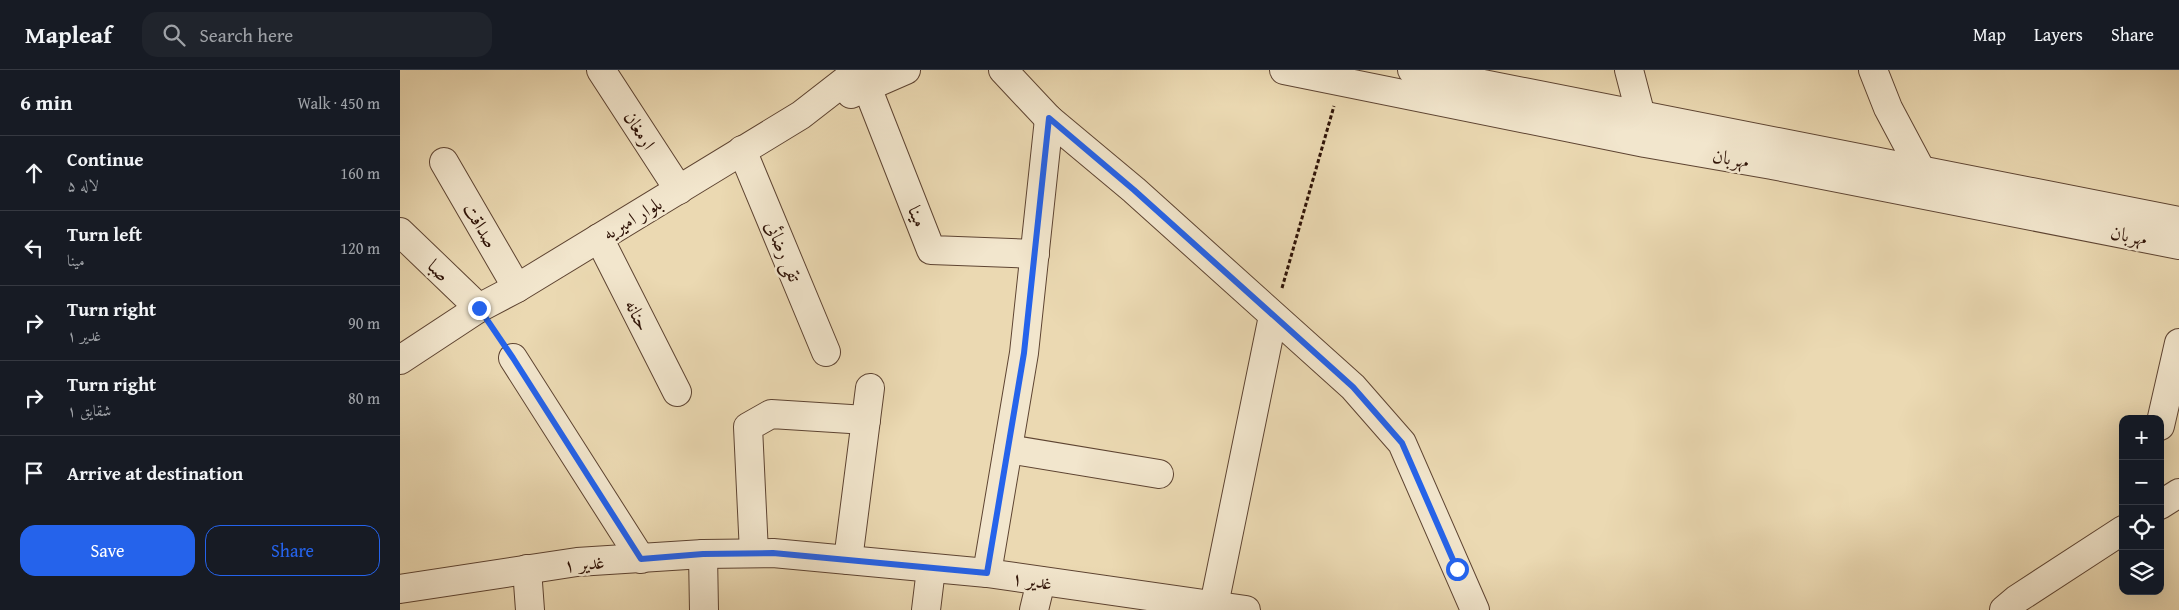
<!DOCTYPE html>
<meta charset="utf-8">
<style>
body{margin:0;font-family:"Gentium Book Plus",Amiri,serif;background:#20242c;color:#f1f3f6}
.controls{position:absolute;right:15px;bottom:15px;display:grid;overflow:hidden;border-radius:10px;box-shadow:0 5px 20px #0002}
.controls button{width:45px;height:45px;display:grid;place-items:center;padding:0;border:0;border-bottom:1px solid #363941;background:#171b24;color:#f1f3f6;font:25px sans-serif}
.stop{position:absolute;width:15px;height:15px;margin:-11px;border:4px solid #2563eb;border-radius:50%;background:#fff}
.stop.end{background:#2563eb;border-color:#fff;box-shadow:0 1px 5px #0008}
.list{margin:0;padding:0;list-style:none}
h2{display:flex;justify-content:space-between;align-items:center;height:65px;margin:0;padding:0 20px;font-size:21px}
h2 small{font-size:16px;font-weight:400;color:#9ea1a6}
.list li{display:grid;grid-template-columns:32px 1fr auto;gap:15px;align-items:center;box-sizing:border-box;height:75px;padding:0 20px;border-top:1px solid #363941}
.list b{display:block;font-size:19px;white-space:nowrap}
.list p{margin:0;font-size:16px;white-space:nowrap;color:#9ea1a6}
.list em{font-size:16px;font-style:normal;color:#9ea1a6}
.actions{display:flex;gap:10px;padding:15px 20px}
.actions a{flex:1;padding:11px 0;border:1px solid #2563eb;border-radius:15px;text-align:center;font-size:18px;color:#2563eb}
.actions .main{background:#2563eb;color:#fff}
.icon{flex:none;width:28px;height:28px;fill:none;stroke:currentColor;stroke-width:2;stroke-linecap:round;stroke-linejoin:round}
.map{position:relative;flex:none;width:1779px;height:540px;overflow:hidden}
header{display:flex;align-items:center;gap:30px;box-sizing:border-box;height:70px;padding:0 25px;background:#171b24;border-bottom:1px solid #363941}
header strong{font-size:24px}
nav{display:flex;gap:28px;margin-inline-start:auto;font-size:18px}
.search{width:350px;height:45px;background:#20242c;display:flex;align-items:center;gap:12px;box-sizing:border-box;padding:0 18px;border-radius:15px;color:#9ea1a6;font-size:19px}
main{display:flex}
aside{flex:1;background:#171b24}
.map>svg:first-child{display:block}
</style>
<header>
<strong>Mapleaf</strong>
<div class="search"><svg class="icon" aria-label="search" viewBox="0 0 24 24"><circle cx="10" cy="10" r="6"/><path d="M15 15l6 6"/></svg>Search here</div>
<nav><a>Map</a><a>Layers</a><a>Share</a></nav>
</header>
<main>
<aside>
<h2>6 min<small>Walk · 450 m</small></h2>
<ul class="list">
<li><svg class="icon" aria-label="ahead" viewBox="0 0 24 24"><path d="M12 20V5M6 11l6-6 6 6"/></svg><div><b>Continue</b><p>لاله ۵</p></div><em>160 m</em></li>
<li><svg class="icon" aria-label="left" viewBox="0 0 24 24"><path d="M17 20v-9H6M10 6l-5 5 5 5"/></svg><div><b>Turn left</b><p>مینا</p></div><em>120 m</em></li>
<li><svg class="icon" aria-label="right" viewBox="0 0 24 24"><path d="M7 20v-9h11M14 6l5 5-5 5"/></svg><div><b>Turn right</b><p>غدیر ۱</p></div><em>90 m</em></li>
<li><svg class="icon" aria-label="right" viewBox="0 0 24 24"><path d="M7 20v-9h11M14 6l5 5-5 5"/></svg><div><b>Turn right</b><p>شقایق ۱</p></div><em>80 m</em></li>
<li><svg class="icon" aria-label="arrive" viewBox="0 0 24 24"><path d="M6 21V4h12l-3 4 3 4H6"/></svg><div><b>Arrive at destination</b></div></li>
</ul>
<div class="actions"><a class="main">Save</a><a>Share</a></div>
</aside>
<div class="map">
<svg width="1779" height="540" viewBox="0 0 1779 540">
<rect width="100%" height="100%" fill="#ebd9b2"/>
<filter id="stains"><feTurbulence type="fractalNoise" baseFrequency=".004" numOctaves="4"/><feColorMatrix values="0 0 0 0 .2 0 0 0 0 .09 0 0 0 0 .02 0 0 0 .5 -.17"/></filter>
<radialGradient id="worn" r=".72"><stop offset=".6" stop-color="#630" stop-opacity="0"/><stop offset="1" stop-color="#630" stop-opacity=".3"/></radialGradient>
<g fill="none" stroke-linecap="round" stroke-linejoin="round">
<g stroke="#5e4432" stroke-width="30">
<g id="minor">
<path d="M201 0 279 120"/>
<path d="M603 0 649 49 734 120 953 317 1002 373 1075 540"/>
<path d="M884 0 1245 73 1372 95 1779 175"/>
<path d="M1012 0 1779 151"/>
<path d="M1229 0 1241 46"/>
<path d="M1473 0 1488 38 1521 100"/>
<path d="M467 17 531 180 635 184"/>
<path d="M451 24 506 0"/>
<path d="M342 80 426 282"/>
<path d="M44 92 117 218"/>
<path d="M0 162 79 238"/>
<path d="M199 168 277 322"/>
<path d="M113 288 241 489"/>
<path d="M0 290 79 238 117 218 401 45 459 0"/>
<path d="M1760 356 1779 273"/>
<path d="M608 379 759 404"/>
<path d="M1760 435 1779 423"/>
<path d="M354 483 348 357 371 344 466 350"/>
<path d="M303 484 304 540"/>
<path d="M448 490 470 318"/>
<path d="M127 499 130 540"/>
<path d="M587 503 624 283 649 49"/>
<path d="M0 519 177 492 303 484 373 483 587 503 846 540"/>
<path d="M526 540 531 499"/>
<path d="M634 540 641 511"/>
<path d="M813 540 873 246"/>
<path d="M1604 540 1617 529 1723 460"/>
</g>
</g>
<path stroke="#2f1307" stroke-width="3" stroke-dasharray="4 2.5" stroke-linecap="butt" d="M882 218 934 36"/>
<use href="#minor" stroke="#f2e6cd" stroke-width="28"/>
</g>
<g fill="none" stroke-linecap="round" stroke-linejoin="round">
<path stroke="#2563eb" stroke-width="6" d="M79 238 113 288 241 489 303 484 373 483 587 503 624 283 649 48 734 120 953 317 1002 373 1057 499"/>
</g>
<g text-anchor="middle" dominant-baseline="central" stroke-width="5" stroke-linejoin="round" paint-order="stroke">
<g font-size="19" fill="#2f1307" stroke="#f2e6cd">
<text transform="translate(240 60) rotate(57)">ارمغان</text>
<text transform="translate(1331 88) rotate(10)">مهربان</text>
<text transform="translate(518 146) rotate(68)">مینا</text>
<text transform="translate(232 148) rotate(-31)">بلوار امیریه</text>
<text transform="translate(81 155) rotate(60)">صداقت</text>
<text transform="translate(1729 165) rotate(11)">مهربان</text>
<text transform="translate(384 181) rotate(67)">تقی رضائی</text>
<text transform="translate(39 200) rotate(44)">صبا</text>
<text transform="translate(238 245) rotate(63)">حنانه</text>
<text transform="translate(184 493) rotate(-5)">غدیر ۱</text>
<text transform="translate(632 510) rotate(8)">غدیر ۱</text>
</g>
</g>
<rect width="100%" height="100%" filter="url(#stains)"/>
<rect width="100%" height="100%" fill="url(#worn)"/>
</svg>
<div class="controls">
<button>+</button>
<button>−</button>
<button><svg class="icon" aria-label="locate" viewBox="0 0 24 24"><circle cx="12" cy="12" r="6"/><path d="M12 2v4M12 18v4M2 12h4M18 12h4"/></svg></button>
<button><svg class="icon" aria-label="layers" viewBox="0 0 24 24"><path d="M12 4l9 5-9 5-9-5zM3 14l9 5 9-5"/></svg></button>
</div>
<div class="stop" style="left:1057px;top:499px"></div>
<div class="stop end" style="left:79px;top:238px"></div>
</div>
</main>
